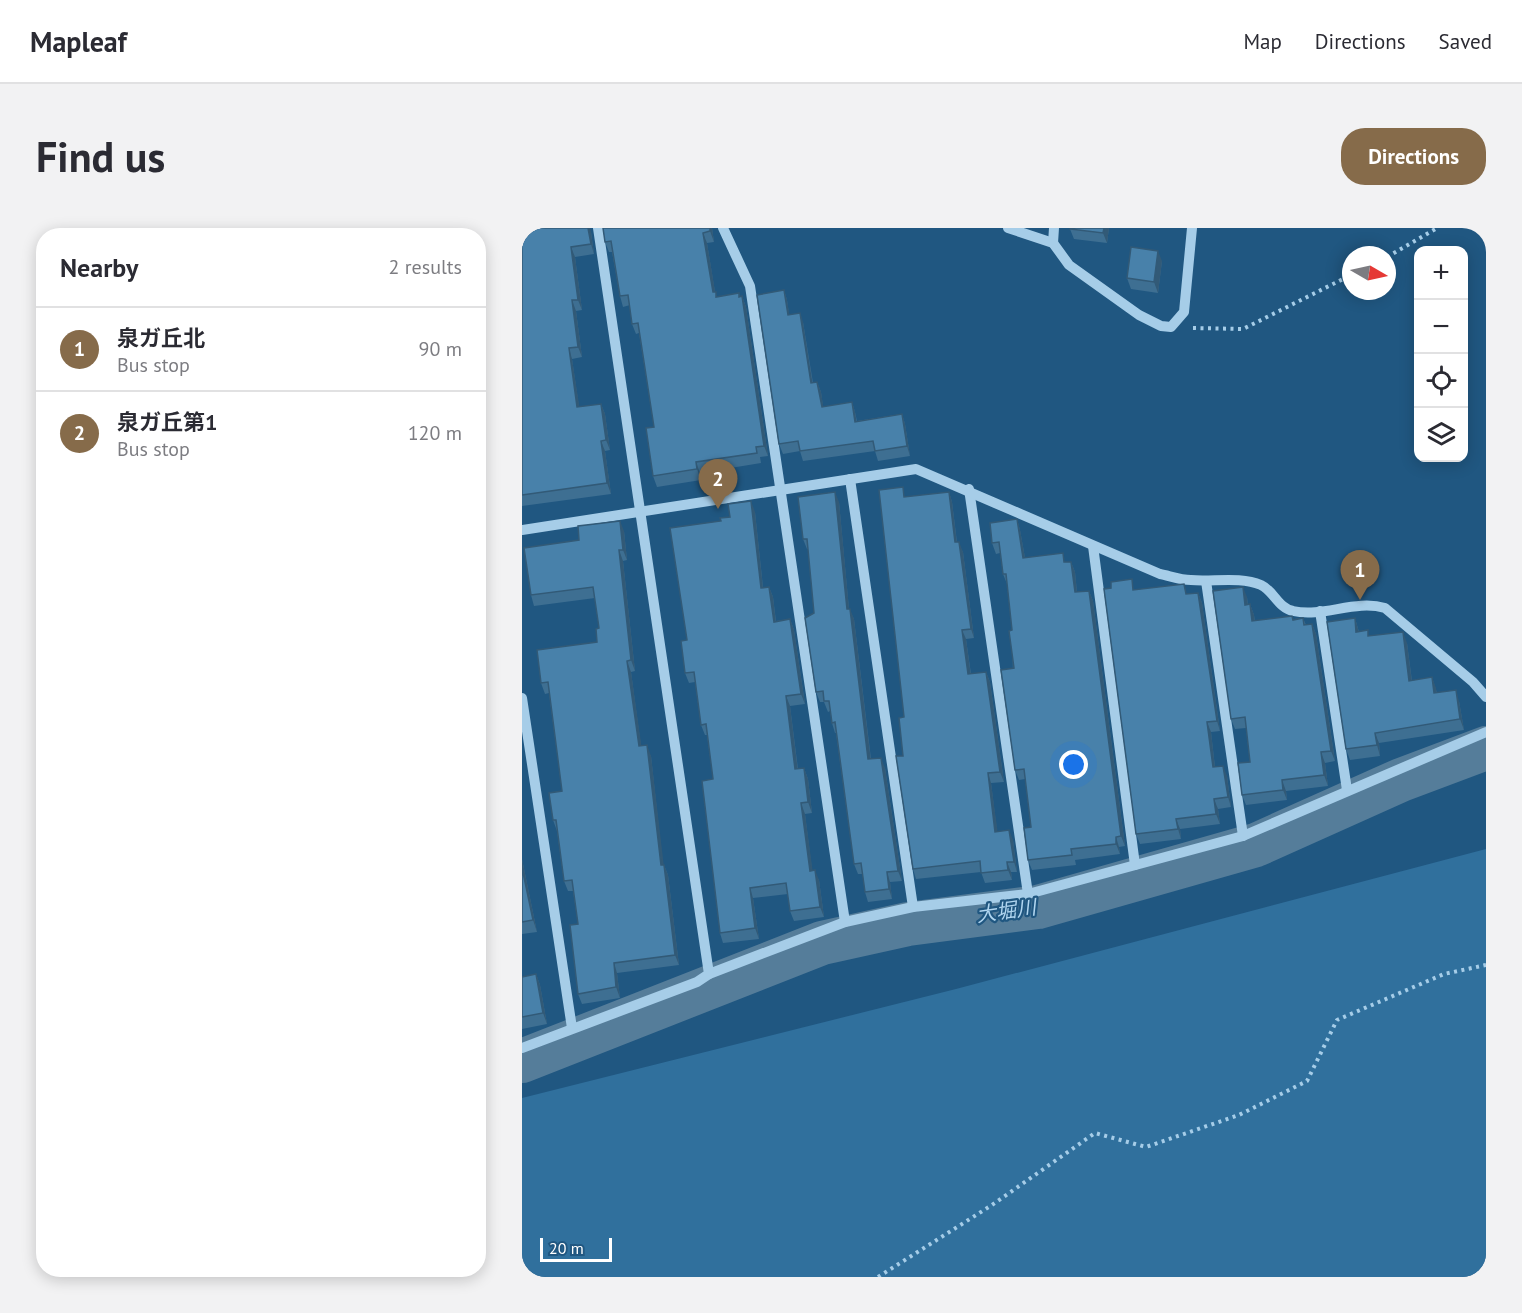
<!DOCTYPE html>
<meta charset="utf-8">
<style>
body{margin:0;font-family:"PT Sans","Noto Sans JP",sans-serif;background:#f2f2f3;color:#2b2b33}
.controls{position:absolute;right:18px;top:18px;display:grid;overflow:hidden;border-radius:12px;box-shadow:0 3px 15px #0003}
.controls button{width:54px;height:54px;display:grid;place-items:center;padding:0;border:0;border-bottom:2px solid #e1e1e2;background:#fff;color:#2b2b33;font:30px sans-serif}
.compass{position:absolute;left:820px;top:18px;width:54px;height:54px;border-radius:50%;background:#fff;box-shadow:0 3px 15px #0003;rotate:99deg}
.scale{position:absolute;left:18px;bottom:15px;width:72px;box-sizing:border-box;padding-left:6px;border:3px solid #fff;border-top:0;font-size:16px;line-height:21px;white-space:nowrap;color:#fff;-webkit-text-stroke:4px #205781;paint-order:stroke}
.you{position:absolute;left:552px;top:537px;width:21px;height:21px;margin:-15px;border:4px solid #fff;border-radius:50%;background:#1a73e8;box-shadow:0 0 0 9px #1a73e833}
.badge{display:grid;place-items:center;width:39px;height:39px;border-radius:50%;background:#866b4a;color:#fff;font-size:20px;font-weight:700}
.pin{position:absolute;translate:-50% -50px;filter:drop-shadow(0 2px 3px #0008)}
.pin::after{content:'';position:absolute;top:32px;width:21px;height:18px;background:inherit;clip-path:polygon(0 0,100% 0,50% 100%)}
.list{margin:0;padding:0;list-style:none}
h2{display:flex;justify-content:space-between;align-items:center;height:78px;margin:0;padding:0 24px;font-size:26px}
h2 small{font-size:20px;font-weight:400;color:#7c7c81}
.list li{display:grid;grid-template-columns:39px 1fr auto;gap:18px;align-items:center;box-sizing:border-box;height:84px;padding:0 24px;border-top:2px solid #e1e1e2}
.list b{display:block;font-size:22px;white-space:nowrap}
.list p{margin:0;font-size:20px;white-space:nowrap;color:#7c7c81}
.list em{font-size:20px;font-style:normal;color:#7c7c81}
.icon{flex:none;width:33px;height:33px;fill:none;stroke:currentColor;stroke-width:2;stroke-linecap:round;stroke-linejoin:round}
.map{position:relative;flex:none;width:964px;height:1049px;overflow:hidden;border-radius:24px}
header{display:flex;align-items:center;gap:36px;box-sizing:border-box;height:84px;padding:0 30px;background:#fff;border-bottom:2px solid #e1e1e2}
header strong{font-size:28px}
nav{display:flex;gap:33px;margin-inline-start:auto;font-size:21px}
.intro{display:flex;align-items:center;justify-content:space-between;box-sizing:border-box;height:144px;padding:0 36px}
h1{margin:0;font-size:42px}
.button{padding:15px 27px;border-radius:24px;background:#866b4a;color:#fff;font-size:21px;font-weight:700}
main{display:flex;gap:36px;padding:0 36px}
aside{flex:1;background:#fff;border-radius:24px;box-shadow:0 3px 15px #0003}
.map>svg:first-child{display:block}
</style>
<header>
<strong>Mapleaf</strong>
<nav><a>Map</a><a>Directions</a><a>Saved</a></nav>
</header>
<div class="intro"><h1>Find us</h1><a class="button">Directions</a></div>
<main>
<aside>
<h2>Nearby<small>2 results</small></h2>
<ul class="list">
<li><span class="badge">1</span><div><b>泉ガ丘北</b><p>Bus stop</p></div><em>90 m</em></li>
<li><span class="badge">2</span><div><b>泉ガ丘第1</b><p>Bus stop</p></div><em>120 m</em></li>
</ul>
</aside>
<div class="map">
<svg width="964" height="1049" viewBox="0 0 964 1049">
<rect width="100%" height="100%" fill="#205781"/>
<path fill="#30709d" d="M964 621V1049H0V870L434 761Z"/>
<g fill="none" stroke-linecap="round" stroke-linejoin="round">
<path stroke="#557d9a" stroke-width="44" d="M0 833 300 715 386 696 516 679 734 617 879 552 964 520"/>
<g stroke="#a6cde8" stroke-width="4" stroke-dasharray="3 4.5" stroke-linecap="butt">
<path d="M865 29 915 0"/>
<path d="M671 100 721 101 829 47"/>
<path d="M356 1049 470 977 573 905 624 919 717 887 785 853 815 792 922 746 964 737"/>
</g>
<g stroke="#a6cde8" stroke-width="10">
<path d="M201 0 228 58 323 694"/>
<path d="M486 0 531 15 547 37 617 87 639 98 649 99 662 84 670 0"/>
<path d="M531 15 532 0"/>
<path d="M328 251 391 679"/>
<path d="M447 261 506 666 721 608 964 504"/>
<path d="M0 302 394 241 638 346C648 348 659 352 669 352 691 354 718 348 739 357 752 363 756 380 771 383 801 390 833 371 863 380L951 454 964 469"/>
<path d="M571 318 613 637"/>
<path d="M684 353 721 608"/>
<path d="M798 383 825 562"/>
<path d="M0 470 50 800"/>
<path d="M187 746 323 694 391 679 506 666"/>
<path d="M0 820 175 754 187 746 76 0"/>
</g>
</g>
<g fill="#3e6f92">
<path d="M0 0 69 4 72 26 53 29 60 82 54 83 60 129 50 131 57 179 79 176 83 186 88 222 83 223 89 266 0 278Z"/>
<path d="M81 0H190L192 14 185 15 193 64 195 69 217 65 218 69 220 68 224 79 246 228 238 229 239 235 178 245 179 252 135 259 131 248 132 199 117 105 114 106 110 96 108 77 101 79 98 68 90 24H87L83 14Z"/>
<path d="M587 0 585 15 552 11 548 1Z"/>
<path d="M640 33 636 65 609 61 605 50Z"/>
<path d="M262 62 265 72 267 86 281 94 291 155 295 154 299 164 301 179 330 174 333 184 335 193 380 186 383 196 388 228 356 233 353 223 281 233 278 223 261 226 257 216Z"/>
<path d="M427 264 430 274 435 314 441 324 452 410 444 411 449 446 464 444 468 454 482 554 469 555 475 603 491 612 495 644H489L490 652 463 655 459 644 394 651 391 641 381 528 384 269Z"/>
<path d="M317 274 327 381 332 391 349 531 363 540 380 653 368 654 370 671 346 674 343 664 341 646H336L332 636 314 505H313L310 495 308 483 306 484 302 474H298L294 464 292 385 286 321H285L281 311Z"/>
<path d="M233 284 241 359H247L251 369 254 393 268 391 272 402 283 476 268 478 276 541 282 540 286 551 290 585 283 586 290 642 297 652 302 689 272 693 268 683 266 666 231 670 237 711 201 715 198 705 191 551 185 507H183L179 497 173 454 167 455 163 445 165 412 199 293 208 289Z"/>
<path d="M495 291 498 302 503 330 544 334H549L553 344 555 364 567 363 571 373 603 618 597 619 598 626 553 632 554 637 510 642 506 632 509 599 503 551 497 552 493 542 490 402 485 356 481 346 478 325 474 326 470 315Z"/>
<path d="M102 303 105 332 101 333 113 443 109 444 119 518 129 528 141 637H142L146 647 157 737 95 745 98 770 60 776 56 766V696L51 663H46L42 653 35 603 31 592 40 563 27 465 23 466 19 455 75 414 77 400 73 370 12 378 9 367 57 312Z"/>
<path d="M589 360 666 366 676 365 680 375 698 503 689 504 693 539 705 548 709 579 696 581 698 596 658 601 659 611 618 616 614 606Z"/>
<path d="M725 369 726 377 728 376 732 387 733 393 772 391 781 390 784 397 790 396 794 406 813 533 803 535 806 558 764 563 765 572 724 577 720 567 728 534 724 500 713 501 709 491Z"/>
<path d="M833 390 837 404 848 408 885 415 890 453 910 449 915 465 937 473 942 502 857 515 858 528 828 532 824 521Z"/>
<path d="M0 631 15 704 0 706Z"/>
<path d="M14 746 18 757 25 796 0 801V749Z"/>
</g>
<g fill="#325a77">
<path d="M66 0H68L69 4 72 26 69 16Z"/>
<path d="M188 0H190L192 14 188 3Z"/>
<path d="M582 0H587L585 15 581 5Z"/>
<path d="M181 5 185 15 195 75 191 64Z"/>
<path d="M49 19 53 29 60 82 56 72Z"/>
<path d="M636 23 640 33 636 65 632 54Z"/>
<path d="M262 62 265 72 269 96 266 87Z"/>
<path d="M220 68 224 79 246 228 242 218Z"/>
<path d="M50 72 54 83 60 129 56 119Z"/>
<path d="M278 85 281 94 292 165 289 155Z"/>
<path d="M47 120 50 131 59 189 55 179Z"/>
<path d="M295 154 299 164 303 189 300 179Z"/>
<path d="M330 174 333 184 336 203 333 194Z"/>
<path d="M79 176 83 186 88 222 84 212Z"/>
<path d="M380 186 383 196 388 228 385 218Z"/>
<path d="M79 213 83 223 89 266 85 255Z"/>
<path d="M174 234 178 245 179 252 175 241Z"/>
<path d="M313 264 317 274 328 391 325 381Z"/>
<path d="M427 264 430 274 436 324 433 314Z"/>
<path d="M229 273 233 284 242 370 239 360Z"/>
<path d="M495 291 498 302 505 341 501 330Z"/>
<path d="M98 293 102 303 105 332 101 322Z"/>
<path d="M437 314 441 324 452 410 449 401Z"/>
<path d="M97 322 101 333 113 443 109 432Z"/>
<path d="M549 334 553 344 556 375 553 364Z"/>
<path d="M247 359 251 369 255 404 252 394Z"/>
<path d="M721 359 725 369 727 388 723 377Z"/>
<path d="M567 363 571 373 603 618 599 608Z"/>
<path d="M676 365 680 375 698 503 695 493Z"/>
<path d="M728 376 732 387 734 404 730 393Z"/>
<path d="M328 381 332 391 350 542 346 531Z"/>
<path d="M833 390 836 401 838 414 834 404Z"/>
<path d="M268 391 272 402 283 476 279 466Z"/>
<path d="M790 396 794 406 813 533 809 523Z"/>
<path d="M440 402 444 411 450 456 446 446Z"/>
<path d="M881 404 885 415 891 463 887 453Z"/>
<path d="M105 433 109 444 121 529 117 518Z"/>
<path d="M464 444 468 454 482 554 478 544Z"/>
<path d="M910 449 914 460 916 476 912 465Z"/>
<path d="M934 462 937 473 942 502 938 491Z"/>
<path d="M264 468 268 478 277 552 273 541Z"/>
<path d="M685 494 689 504 694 549 691 539Z"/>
<path d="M853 505 857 515 858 528 855 517Z"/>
<path d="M125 517 129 528 143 648 139 637Z"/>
<path d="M799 524 803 535 806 558 802 547Z"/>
<path d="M359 530 363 540 380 653 376 643Z"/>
<path d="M701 538 705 548 709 579 706 569Z"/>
<path d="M282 540 286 551 290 585 286 574Z"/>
<path d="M466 545 469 555 477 614 473 604Z"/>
<path d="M760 552 764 563 765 572 761 562Z"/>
<path d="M692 571 696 581 698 596 694 586Z"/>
<path d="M279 575 283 586 292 653 288 643Z"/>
<path d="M654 591 658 601 659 611 656 601Z"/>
<path d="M487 602 491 612 495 644 492 634Z"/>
<path d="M594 609 597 619 598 626 594 616Z"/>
<path d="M0 631 15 704 11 692 0 640Z"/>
<path d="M485 634 489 644 490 652 486 642Z"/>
<path d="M142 637 146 647 157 737 153 727Z"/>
<path d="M293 642 297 652 302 689 298 679Z"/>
<path d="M365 644 368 654 370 671 367 661Z"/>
<path d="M228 660 231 670 237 711 233 700Z"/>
<path d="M92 735 95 745 98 770 94 759Z"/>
<path d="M14 746 18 757 25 796 21 785Z"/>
</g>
<g fill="#4881aa" stroke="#325a77" stroke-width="1.5">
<path d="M0 0H66L69 16 49 19 56 72H50L56 119 47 120 55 179 79 176 84 212 79 213 85 255 0 267Z"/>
<path d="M81 0H188V3L181 5 191 64H194V69L217 65V69L220 68 242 218 234 219 235 225 174 234 175 241 131 248 124 200 132 199 116 95 110 96 106 67 98 68 89 13 83 14Z"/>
<path d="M549 0H582L581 5 548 1Z"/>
<path d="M609 19 636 23 632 54 605 50Z"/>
<path d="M262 62 266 87 278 85 289 155 295 154 300 179 330 174 333 194 380 186 385 218 353 223 351 213 278 223 276 213 257 216 235 67Z"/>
<path d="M381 259 382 269 427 264 433 314H437L449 401 440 402 446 446 464 444 478 544 466 545 473 604 487 602 492 634H485L486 642 459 645 458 633 391 641 374 528H381L377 490 382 489 357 262Z"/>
<path d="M313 264 325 381H328L346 531 359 530 376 643 365 644 367 661 343 664 339 635 332 636 313 494 310 495 307 473H302L301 463 294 464 283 390 292 385 285 311H281L276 269Z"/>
<path d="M229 273 239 360 247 359 252 394 268 391 279 466 264 468 273 541 282 540 286 574 279 575 288 643 293 642 298 679 268 683 264 655 228 660 233 700 198 705 180 553 191 551 184 496 179 497 172 444 163 445 159 413 165 412 148 300 199 293 198 290 208 289 206 276Z"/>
<path d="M495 291 501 330 541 325 542 334H549L553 364 567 363 599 608 594 609V616L549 621 550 627 506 632 502 600 509 599 502 541 493 542 479 442 492 440 487 403 490 402 484 346H481L477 314 470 315 468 295Z"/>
<path d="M98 293 101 322H97L109 432 105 433 117 518 125 517 139 637H142L153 727 92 735 94 759 56 766 48 697 56 696 50 652 42 653 34 592H31L27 565 40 563 26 454 19 455 15 422 75 414 74 401 77 400 71 359 9 367 2 320 57 312 56 298Z"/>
<path d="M610 351 611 362 662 356 664 366 676 365 695 493 685 494 691 539 701 538 706 569 692 571 694 586 654 591 656 601 614 606 582 361 589 360V354Z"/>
<path d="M721 359 723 377 728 376 730 393 770 388 771 392 781 390 782 397 790 396 809 523 799 524 802 547 760 552 761 562 720 567 716 535 728 534 723 489 709 491 691 363Z"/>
<path d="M833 390 834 404 846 402V408L881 404 887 453 910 449 912 465 934 462 938 491 853 505 855 517 824 521 805 394Z"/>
<path d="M0 640 11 692 0 694Z"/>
<path d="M14 746 21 785 0 789V749Z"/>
</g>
<g text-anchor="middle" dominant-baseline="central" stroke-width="4.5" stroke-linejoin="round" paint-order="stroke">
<g font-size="20" font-style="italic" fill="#b1d6f0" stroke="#205781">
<text transform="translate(484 683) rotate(-8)">大堀川</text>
</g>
</g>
</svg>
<div class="controls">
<button>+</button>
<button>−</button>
<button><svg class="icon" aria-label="locate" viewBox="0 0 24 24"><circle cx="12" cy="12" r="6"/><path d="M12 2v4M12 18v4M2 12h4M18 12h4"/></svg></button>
<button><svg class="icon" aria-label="layers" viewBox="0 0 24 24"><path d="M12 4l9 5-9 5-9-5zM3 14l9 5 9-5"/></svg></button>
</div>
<svg class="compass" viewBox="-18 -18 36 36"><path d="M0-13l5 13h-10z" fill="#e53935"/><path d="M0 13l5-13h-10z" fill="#7c7c81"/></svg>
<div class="scale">20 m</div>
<div class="you"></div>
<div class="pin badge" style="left:838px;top:372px">1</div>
<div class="pin badge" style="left:196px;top:281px">2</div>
</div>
</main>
